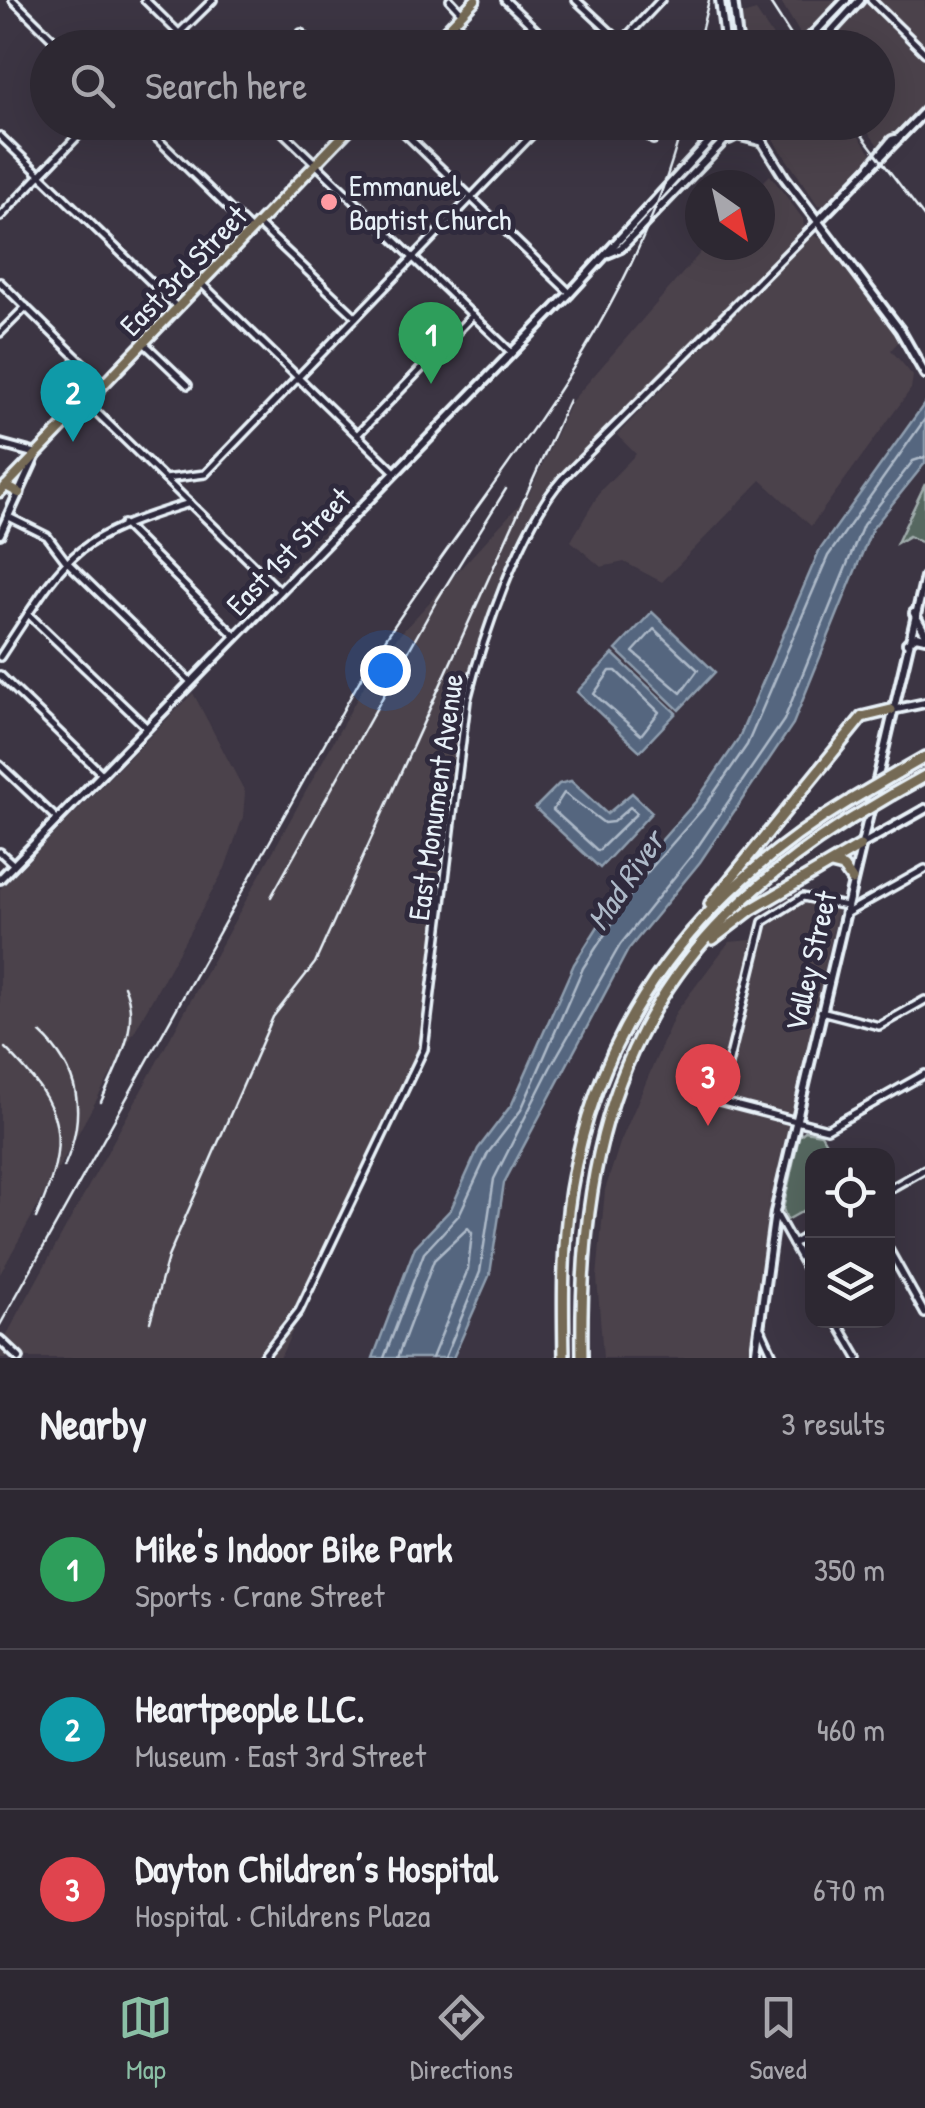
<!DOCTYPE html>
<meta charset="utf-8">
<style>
body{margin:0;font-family:"Patrick Hand",sans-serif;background:#39343e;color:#f1f3f6}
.controls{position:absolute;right:30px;bottom:30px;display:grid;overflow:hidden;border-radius:20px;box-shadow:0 10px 40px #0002}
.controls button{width:90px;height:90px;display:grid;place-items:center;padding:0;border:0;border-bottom:2px solid #48444d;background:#2d2832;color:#f1f3f6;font:50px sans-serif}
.compass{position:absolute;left:685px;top:170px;width:90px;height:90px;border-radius:50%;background:#2d2832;box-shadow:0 10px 40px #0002;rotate:146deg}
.you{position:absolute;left:385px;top:670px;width:35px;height:35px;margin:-25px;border:8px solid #fff;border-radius:50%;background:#1a73e8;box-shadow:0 0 0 15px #1a73e833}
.badge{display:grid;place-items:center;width:65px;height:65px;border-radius:50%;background:#8abfa5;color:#fff;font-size:32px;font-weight:700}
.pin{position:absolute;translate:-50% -82px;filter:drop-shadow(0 2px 5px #0008)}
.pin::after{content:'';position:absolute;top:52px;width:35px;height:30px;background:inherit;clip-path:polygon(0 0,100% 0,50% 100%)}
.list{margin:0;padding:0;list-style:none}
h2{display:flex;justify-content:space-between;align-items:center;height:130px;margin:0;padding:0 40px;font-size:42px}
h2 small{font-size:32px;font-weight:400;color:#a7a6ac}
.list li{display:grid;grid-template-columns:65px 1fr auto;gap:30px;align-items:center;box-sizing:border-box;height:160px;padding:0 40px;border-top:2px solid #48444d}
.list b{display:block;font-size:38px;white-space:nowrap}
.list p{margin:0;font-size:32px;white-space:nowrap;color:#a7a6ac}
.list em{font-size:32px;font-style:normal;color:#a7a6ac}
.icon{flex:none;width:55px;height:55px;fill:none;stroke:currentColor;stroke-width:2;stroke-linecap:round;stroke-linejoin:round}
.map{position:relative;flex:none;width:925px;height:1358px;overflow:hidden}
.search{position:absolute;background:#2d2832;box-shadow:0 10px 40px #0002;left:30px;right:30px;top:30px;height:110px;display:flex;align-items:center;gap:25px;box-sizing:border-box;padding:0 35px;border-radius:55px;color:#a7a6ac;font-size:38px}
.sheet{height:610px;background:#2d2832}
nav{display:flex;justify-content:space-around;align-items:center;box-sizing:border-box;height:140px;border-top:2px solid #48444d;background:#2d2832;font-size:28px;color:#a7a6ac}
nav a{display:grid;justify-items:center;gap:5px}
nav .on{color:#8abfa5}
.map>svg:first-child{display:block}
</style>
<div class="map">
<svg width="925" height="1358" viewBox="0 0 925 1358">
<rect width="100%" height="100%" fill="#3c3543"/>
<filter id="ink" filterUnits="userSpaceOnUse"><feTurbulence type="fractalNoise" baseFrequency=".01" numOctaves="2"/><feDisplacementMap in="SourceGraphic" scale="20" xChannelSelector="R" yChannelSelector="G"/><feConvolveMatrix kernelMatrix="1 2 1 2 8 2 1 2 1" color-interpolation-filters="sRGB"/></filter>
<g filter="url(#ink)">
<g fill="#4b424b">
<path d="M780 0H840L802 37Z"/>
<path d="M866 0 925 57V102L879 147 862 123 878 122V48L821 47Z"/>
<path d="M877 0H925V46Z"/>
<path d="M756 11 780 47H745L742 15Z"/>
<path d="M762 123H848L873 155 825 205H818Z"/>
<path d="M770 175 803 219 804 229 547 493 467 700 425 1046 280 1358H0V1347L381 655 529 494 571 402 707 245H760V185Z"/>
<path d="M812 235 825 240 900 340 891 350 913 376 911 389 811 526 761 480 662 582 624 562 601 567 571 541 601 490 636 454 617 435Z"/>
<path d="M193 693 245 792 243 817 225 868 0 1274V889Z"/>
<path d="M811 893 840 900 773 1200 750 1358H603L597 1277 605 1190 620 1143 676 1012 729 942 752 940 763 916Z"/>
</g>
<g fill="#576860" stroke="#a0acac" stroke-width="2.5">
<path d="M925 484V544L909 536 897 543Z"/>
<path d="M805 1131 821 1134 833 1155 812 1156V1206L787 1220 783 1209 799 1136Z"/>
</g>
<g fill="#54667f" stroke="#8f9eaf" stroke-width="2.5">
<path d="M925 403V463L872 529 793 724 700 862 628 950 504 1183 490 1274 453 1358H373L415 1247 451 1209 478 1149 512 1104 574 964 630 876 697 800 738 740 819 551Z"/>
<path d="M652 612 715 672 679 710 616 650Z"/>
<path d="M613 654 676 713 640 751 577 692Z"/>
<path d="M571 781 607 814 632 793 652 812 600 868 535 808 559 784Z"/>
</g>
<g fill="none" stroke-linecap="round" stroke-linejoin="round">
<g stroke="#adb9c8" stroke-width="2.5">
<path d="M654 629 698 670 681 693 633 652Z"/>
<path d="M610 671H616L659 712 641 735 594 694Z"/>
<path d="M564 793 604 823 613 822 630 807 637 813 598 851 553 810Z"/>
<path d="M384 1358 424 1253 459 1215 488 1153 521 1110 583 968 638 883 705 806 747 745 828 556 925 419"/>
<path d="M397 1358 434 1260 468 1228 472 1233 468 1269 432 1358"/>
<path d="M445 1358 480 1272 494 1179 550 1068 620 945 692 855 784 720 863 525 913 461 925 457"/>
</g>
<g stroke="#e8f1f8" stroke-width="12">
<g id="minor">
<path d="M13 0 62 48"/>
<path d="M145 0 194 48"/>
<path d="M450 0 462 13"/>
<path d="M505 0 555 48"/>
<path d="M576 0 621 42"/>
<path d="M871 0 925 53"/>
<path d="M454 21 482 48"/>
<path d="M301 33 316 48"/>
<path d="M164 48 213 0"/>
<path d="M616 48 661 0"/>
<path d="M140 122 252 231"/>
<path d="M272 122 511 352"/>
<path d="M393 122 570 293"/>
<path d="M634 122 653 140"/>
<path d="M0 136 178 308"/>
<path d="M0 217 91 122"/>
<path d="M258 224 356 317"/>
<path d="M0 282 104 384"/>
<path d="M201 283 395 472"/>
<path d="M0 333 26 307"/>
<path d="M144 343 188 385"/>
<path d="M86 402 280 591"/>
<path d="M357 435 473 315"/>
<path d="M165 479 205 474 544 122"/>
<path d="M9 517 47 536 65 560 191 682"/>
<path d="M123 524 236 637"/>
<path d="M28 614 147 728"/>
<path d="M0 657C67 555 69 539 190 503"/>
<path d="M0 675 102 774"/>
<path d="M0 765 58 820"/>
<path d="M0 852 14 865"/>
<path d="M846 906 803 897 763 922 719 1101 827 1129 925 1074"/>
<path d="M845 914 925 869"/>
<path d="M821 1011 879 1026 925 1000"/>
<path d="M888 1190 925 1169"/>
<path d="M775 1212 812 1278"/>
<path d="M793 1244 812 1233"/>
<path d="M888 1248 925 1314"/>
<path d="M836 1320 858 1358"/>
<path d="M761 1329 774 1358"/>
<path d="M262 1358 299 1311 424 1049 467 700C482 639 521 525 562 479L818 222"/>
</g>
</g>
<g stroke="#e8f1f8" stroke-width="14">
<path id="tertiary" d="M0 534 36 455"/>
</g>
<g stroke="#e8f1f8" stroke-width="14">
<g id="secondary">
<path d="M720 0 726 48"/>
<path d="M733 0 739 48"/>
<path d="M800 48 846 0"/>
<path d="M816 48 860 0"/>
<path d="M750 122 785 178 900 330 925 374"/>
<path d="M729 139 737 135 760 141"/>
<path d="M871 166 892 140 899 138"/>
<path d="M818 221 925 111"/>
<path d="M609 253 621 248 742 122"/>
<path d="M0 444 37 454"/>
<path d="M914 613 925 633"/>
<path d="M907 643 916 636 925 638"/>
<path d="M892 710 925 703"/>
<path d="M861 845 925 809"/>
<path d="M0 879 570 293 727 122"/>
<path d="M0 1340 19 1358"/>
<path d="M755 1358 775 1212 925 577"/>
</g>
</g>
<g stroke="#e8f1f8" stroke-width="15">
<g id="primary">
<path d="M429 48 475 0"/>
<path d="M6 486 19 493"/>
<path d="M0 492 356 122"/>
</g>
</g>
<g stroke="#e8f1f8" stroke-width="16">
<g id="motorway">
<path d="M897 773 925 757"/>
<path d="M893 794 925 776"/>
<path d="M831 864 843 867 852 880"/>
<path d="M710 904 862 717 891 710"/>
<path d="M713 939 752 909 860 846"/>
<path d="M564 1358C563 1302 562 1246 571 1190 599 1017 704 888 851 800"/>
<path d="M582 1358C578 1118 635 955 846 822"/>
</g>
</g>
<use href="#minor" stroke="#2f2a3d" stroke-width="5"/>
<use href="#tertiary" stroke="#2f2a3d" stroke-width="6"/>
<use href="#secondary" stroke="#2f2a3d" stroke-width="6"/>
<use href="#primary" stroke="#756a55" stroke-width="8"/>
<use href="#motorway" stroke="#756a55" stroke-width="9"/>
<g stroke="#e8f1f8" stroke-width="2.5">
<path d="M768 0 799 48"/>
<path d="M697 48 709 0"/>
<path d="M852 122 925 218"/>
<path d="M271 897 437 600 506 489"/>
<path d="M40 1033C82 1071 86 1117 64 1167"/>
<path d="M5 1048C66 1108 71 1140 36 1218"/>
<path d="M101 1102C117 1064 142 1026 124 986"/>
<path d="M150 1322 168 1257 273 1017 315 963 569 400"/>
<path d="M0 1325 366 669C481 485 628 340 683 122"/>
</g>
<g stroke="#e8f1f8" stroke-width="16" stroke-linecap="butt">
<g id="motorway-bridge">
<path d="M851 800 897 773"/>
<path d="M846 822 893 794"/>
</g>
</g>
<use href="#motorway-bridge" stroke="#756a55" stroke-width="9"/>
</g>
</g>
<circle fill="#ff9aa2" stroke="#2f2a3d" stroke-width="4" cx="329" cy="202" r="10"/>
<g text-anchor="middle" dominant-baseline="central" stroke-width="10" stroke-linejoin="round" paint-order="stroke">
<g font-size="30" fill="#e8f1f8" stroke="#2f2a3d" text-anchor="start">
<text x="349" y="185">Emmanuel<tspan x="349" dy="34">Baptist Church</tspan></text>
</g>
<g font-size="30" fill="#e8f1f8" stroke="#2f2a3d">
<text transform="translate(183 270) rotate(-46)">East 3rd Street</text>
<text transform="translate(288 551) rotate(-46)">East 1st Street</text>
<text transform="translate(435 797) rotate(-82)">East Monument Avenue</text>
<text transform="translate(810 961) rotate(-77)">Valley Street</text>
</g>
<g font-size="32" font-style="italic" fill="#adb9c8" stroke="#2f2a3d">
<text transform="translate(625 880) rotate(-56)">Mad River</text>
</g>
</g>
</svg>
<div class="controls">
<button><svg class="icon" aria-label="locate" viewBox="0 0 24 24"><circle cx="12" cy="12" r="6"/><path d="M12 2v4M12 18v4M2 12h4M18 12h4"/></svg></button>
<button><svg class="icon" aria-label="layers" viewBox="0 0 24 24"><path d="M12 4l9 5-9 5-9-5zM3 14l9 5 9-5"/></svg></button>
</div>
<svg class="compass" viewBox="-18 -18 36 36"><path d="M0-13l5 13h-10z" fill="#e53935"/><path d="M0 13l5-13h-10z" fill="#a7a6ac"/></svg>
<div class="you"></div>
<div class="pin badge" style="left:431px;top:384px;background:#2e9e5b">1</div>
<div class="pin badge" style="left:73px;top:442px;background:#0f9aa8">2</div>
<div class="pin badge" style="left:708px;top:1126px;background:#e0444e">3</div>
<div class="search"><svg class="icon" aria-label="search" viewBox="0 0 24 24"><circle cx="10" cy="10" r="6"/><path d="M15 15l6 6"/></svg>Search here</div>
</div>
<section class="sheet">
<h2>Nearby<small>3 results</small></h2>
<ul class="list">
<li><span class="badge" style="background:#2e9e5b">1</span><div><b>Mike's Indoor Bike Park</b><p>Sports · Crane Street</p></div><em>350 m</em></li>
<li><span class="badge" style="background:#0f9aa8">2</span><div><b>Heartpeople LLC.</b><p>Museum · East 3rd Street</p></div><em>460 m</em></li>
<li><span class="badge" style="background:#e0444e">3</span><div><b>Dayton Children’s Hospital</b><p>Hospital · Childrens Plaza</p></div><em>670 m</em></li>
</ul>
</section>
<nav>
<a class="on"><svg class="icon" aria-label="map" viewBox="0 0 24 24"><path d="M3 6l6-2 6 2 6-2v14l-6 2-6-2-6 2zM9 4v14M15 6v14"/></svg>Map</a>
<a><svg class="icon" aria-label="directions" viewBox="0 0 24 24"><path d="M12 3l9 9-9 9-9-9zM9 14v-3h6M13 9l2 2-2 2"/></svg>Directions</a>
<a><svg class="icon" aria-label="saved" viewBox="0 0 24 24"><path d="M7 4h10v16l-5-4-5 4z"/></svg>Saved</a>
</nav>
